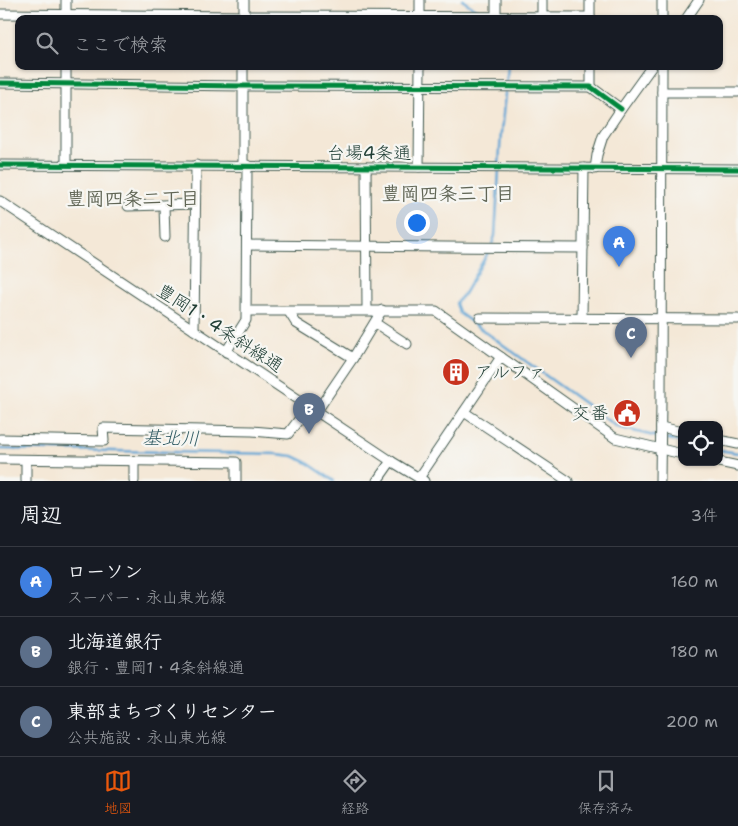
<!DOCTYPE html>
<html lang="ja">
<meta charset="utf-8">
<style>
body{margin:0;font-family:"Shantell Sans","Klee One",sans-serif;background:#242831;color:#f1f3f6}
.controls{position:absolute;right:15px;bottom:15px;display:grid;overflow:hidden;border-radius:10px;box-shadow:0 1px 4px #0004}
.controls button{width:45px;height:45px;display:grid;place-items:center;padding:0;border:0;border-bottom:1px solid #363941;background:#171b24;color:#f1f3f6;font:25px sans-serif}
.you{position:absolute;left:416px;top:222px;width:18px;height:18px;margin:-12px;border:4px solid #fff;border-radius:50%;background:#1a73e8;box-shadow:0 0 0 8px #1a73e833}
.badge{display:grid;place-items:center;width:32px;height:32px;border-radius:50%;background:#ea580c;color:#fff;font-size:16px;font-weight:700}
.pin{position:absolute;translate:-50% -41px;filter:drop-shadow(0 1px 2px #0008)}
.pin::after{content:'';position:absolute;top:26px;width:18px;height:15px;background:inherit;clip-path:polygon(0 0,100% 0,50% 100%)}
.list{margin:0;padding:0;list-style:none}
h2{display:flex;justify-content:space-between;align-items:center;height:65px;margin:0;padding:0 20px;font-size:21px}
h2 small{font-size:16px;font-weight:400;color:#9ea1a6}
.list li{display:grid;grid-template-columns:32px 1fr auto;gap:15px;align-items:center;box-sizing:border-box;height:70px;padding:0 20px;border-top:1px solid #363941}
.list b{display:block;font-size:19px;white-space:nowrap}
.list p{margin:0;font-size:16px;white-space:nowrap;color:#9ea1a6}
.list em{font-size:16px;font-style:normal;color:#9ea1a6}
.icon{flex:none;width:28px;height:28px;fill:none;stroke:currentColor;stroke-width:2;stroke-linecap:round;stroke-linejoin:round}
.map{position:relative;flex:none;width:738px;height:481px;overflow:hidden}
.search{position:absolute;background:#171b24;box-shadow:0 1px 4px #0004;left:15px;right:15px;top:15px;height:55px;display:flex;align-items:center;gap:12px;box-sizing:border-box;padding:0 18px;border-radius:10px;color:#9ea1a6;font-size:19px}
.sheet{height:275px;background:#171b24}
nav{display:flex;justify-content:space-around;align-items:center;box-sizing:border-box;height:70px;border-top:1px solid #363941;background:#171b24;font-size:14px;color:#9ea1a6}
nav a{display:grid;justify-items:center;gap:2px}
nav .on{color:#ea580c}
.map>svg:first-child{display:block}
</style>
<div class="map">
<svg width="738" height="481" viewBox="0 0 738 481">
<rect width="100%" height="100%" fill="#f6f6f2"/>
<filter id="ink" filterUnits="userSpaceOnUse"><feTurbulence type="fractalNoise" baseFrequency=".02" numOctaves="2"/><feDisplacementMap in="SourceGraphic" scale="10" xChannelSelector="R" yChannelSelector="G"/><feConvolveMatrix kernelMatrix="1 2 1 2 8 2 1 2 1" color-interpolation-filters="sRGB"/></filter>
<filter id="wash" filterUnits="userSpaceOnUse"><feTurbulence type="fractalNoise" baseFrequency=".0096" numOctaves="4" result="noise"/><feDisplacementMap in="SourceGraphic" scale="20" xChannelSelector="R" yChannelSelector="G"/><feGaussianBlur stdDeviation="1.12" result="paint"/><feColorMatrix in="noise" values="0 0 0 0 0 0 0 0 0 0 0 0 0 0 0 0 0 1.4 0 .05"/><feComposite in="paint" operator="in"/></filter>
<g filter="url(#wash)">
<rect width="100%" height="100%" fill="#f4e8d7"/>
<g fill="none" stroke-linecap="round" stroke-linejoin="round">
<g stroke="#5fa5d5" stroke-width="2.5">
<path d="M462 0 483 14"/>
<path d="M499 165 501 132 508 66"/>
<path d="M492 244 495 236 499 170"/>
<path d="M490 249 464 294 456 303 459 313 617 427 658 437"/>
<path d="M664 438 682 442"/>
<path d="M0 449 277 454 293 456 306 462 334 481"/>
<path d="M719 450 738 453"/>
</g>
</g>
</g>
<g filter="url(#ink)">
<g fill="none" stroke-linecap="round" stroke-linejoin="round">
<g stroke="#3f574c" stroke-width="11">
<g id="minor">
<path d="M244 0V19"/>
<path d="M542 0V17"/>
<path d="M0 14 244 16 590 17"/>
<path d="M496 17V0"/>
<path d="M66 19V0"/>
<path d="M420 19V0"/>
<path d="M590 19V0"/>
<path d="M662 19V0"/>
<path d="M686 19 699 0"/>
<path d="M243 66V165"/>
<path d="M591 66V87"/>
<path d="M0 83 243 86 591 87 621 109"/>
<path d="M662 92H738"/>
<path d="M0 165 738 169"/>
<path d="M66 165V66"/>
<path d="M366 167 367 310"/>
<path d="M419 167 420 66"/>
<path d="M595 169 597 155 603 136 621 109 652 66"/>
<path d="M0 201 391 461 424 481"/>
<path d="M128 206 195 204"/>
<path d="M164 206 165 237"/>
<path d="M247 245C359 247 471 247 583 248"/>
<path d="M247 311H436L615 438 682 454"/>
<path d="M289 312 296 323 353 358"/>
<path d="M480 318 738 319"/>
<path d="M582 318 584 168"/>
<path d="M375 323 407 344"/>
<path d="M194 330 196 165"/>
<path d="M226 352 246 320 247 165"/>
<path d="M317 411 353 358 382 310"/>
<path d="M464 412 568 481"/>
<path d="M661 427 682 432"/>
<path d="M0 439 104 441 103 428 252 431 288 434 309 406"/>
<path d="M719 440 738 444"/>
<path d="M0 459 236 462V481"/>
<path d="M134 461V481"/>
<path d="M719 462 738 466"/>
<path d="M419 478 501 357"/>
<path d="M26 481V460"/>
<path d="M377 481 391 461"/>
<path d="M660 481 661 401 662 66"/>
</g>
</g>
<use href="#minor" stroke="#fff" stroke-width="9"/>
<g stroke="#f6f6f2" stroke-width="8">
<g id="cycleway">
<path d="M0 83 243 86 591 87 621 109"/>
<path d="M0 165 738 169"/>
</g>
</g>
<use href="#cycleway" stroke="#00873e" stroke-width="5"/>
</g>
</g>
<defs>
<g id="building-disc" transform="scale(1.4375)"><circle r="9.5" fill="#c8321e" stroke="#f6f6f2"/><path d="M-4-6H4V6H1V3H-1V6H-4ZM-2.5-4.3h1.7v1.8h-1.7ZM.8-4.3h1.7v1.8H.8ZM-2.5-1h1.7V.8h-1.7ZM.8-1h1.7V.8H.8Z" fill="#fff"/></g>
<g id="civic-disc" transform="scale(1.4375)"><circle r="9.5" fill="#c8321e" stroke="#f6f6f2"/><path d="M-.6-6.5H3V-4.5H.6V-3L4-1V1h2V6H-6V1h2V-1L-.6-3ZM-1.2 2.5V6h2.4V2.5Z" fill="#fff"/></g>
</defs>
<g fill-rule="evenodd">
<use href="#building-disc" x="456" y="372"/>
<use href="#civic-disc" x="627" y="413"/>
</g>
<g text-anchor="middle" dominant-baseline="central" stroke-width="4.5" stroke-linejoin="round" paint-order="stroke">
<g font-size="18" fill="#1f3d34" stroke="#f6f6f2">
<text x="369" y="153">台場4条通</text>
<text transform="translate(220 328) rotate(33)">豊岡1・4条斜線通</text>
</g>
<g font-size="18" fill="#1f3d34" stroke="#f6f6f2" text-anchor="start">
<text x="475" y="372">アルファ</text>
<text x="608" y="413" text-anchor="end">交番</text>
</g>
<g font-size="19" font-weight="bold" fill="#616656" stroke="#f6f6f2">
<text x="448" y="193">豊岡四条三丁目</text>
<text x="133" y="198">豊岡四条二丁目</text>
</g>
<g font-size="19" font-style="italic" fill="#325c64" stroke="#f6f6f2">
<text transform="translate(171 438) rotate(1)">基北川</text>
</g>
</g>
</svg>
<div class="controls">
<button><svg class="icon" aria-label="locate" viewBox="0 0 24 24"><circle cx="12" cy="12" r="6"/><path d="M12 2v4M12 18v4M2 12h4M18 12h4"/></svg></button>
</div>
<div class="you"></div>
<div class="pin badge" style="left:619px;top:267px;background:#3f7fe0">A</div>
<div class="pin badge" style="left:309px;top:434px;background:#5c6f8a">B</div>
<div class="pin badge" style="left:631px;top:358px;background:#5c6f8a">C</div>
<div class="search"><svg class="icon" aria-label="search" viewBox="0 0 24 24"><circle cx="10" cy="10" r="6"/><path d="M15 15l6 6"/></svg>ここで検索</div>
</div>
<section class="sheet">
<h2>周辺<small>3件</small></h2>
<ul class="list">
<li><span class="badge" style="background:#3f7fe0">A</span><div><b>ローソン</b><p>スーパー · 永山東光線</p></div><em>160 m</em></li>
<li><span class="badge" style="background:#5c6f8a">B</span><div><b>北海道銀行</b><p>銀行 · 豊岡1・4条斜線通</p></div><em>180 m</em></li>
<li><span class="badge" style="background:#5c6f8a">C</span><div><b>東部まちづくりセンター</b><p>公共施設 · 永山東光線</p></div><em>200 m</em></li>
</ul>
</section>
<nav>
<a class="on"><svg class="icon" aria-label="map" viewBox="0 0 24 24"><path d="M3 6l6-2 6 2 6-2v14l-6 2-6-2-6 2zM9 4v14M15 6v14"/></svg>地図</a>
<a><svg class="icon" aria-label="directions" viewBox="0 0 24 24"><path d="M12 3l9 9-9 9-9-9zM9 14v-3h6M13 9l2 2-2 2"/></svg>経路</a>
<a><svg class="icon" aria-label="saved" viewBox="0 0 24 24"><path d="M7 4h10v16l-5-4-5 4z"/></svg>保存済み</a>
</nav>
